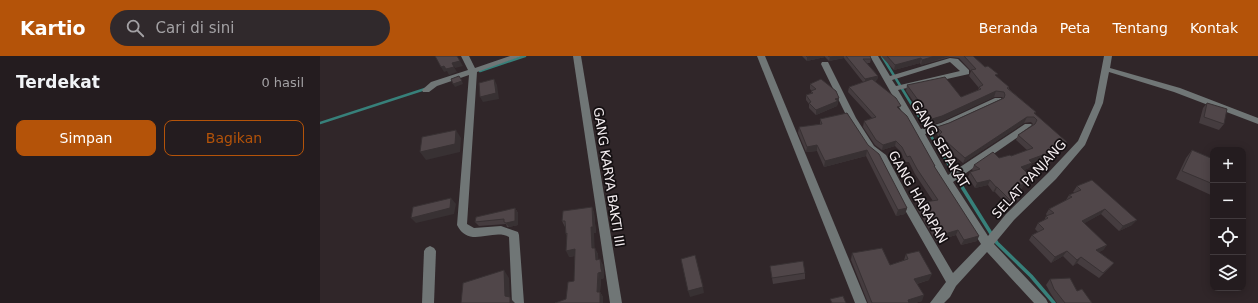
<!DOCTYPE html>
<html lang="id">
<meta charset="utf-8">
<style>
body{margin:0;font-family:"DejaVu Sans",sans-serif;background:#30292c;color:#f1f3f6}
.controls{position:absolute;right:12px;bottom:12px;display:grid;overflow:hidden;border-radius:8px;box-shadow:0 2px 10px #0003}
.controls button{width:36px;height:36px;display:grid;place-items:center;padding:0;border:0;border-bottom:1px solid #413a3d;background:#241c1f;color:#f1f3f6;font:20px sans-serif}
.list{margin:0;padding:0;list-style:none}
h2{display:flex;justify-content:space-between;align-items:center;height:52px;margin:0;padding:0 16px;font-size:17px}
h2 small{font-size:13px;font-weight:400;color:#a3a1a4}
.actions{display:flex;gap:8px;padding:12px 16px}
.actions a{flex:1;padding:9px 0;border:1px solid #b45309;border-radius:8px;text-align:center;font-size:14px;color:#b45309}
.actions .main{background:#b45309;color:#fff}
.icon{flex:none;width:22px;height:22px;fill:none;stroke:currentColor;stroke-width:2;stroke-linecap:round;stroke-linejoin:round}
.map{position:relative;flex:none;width:938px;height:247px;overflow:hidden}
header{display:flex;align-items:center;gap:24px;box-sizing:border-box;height:56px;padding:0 20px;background:#b45309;color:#fff}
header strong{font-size:19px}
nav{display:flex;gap:22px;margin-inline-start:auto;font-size:14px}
.search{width:280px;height:36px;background:#30292c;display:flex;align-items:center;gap:10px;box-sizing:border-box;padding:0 14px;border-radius:22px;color:#a3a1a4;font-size:15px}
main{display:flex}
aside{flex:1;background:#241c1f}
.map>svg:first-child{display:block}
</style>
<header>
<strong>Kartio</strong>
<div class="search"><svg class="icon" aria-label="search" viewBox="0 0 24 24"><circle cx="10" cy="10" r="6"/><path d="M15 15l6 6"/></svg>Cari di sini</div>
<nav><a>Beranda</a><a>Peta</a><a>Tentang</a><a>Kontak</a></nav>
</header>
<main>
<aside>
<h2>Terdekat<small>0 hasil</small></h2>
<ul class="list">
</ul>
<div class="actions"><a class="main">Simpan</a><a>Bagikan</a></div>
</aside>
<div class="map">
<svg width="938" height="247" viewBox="0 0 938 247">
<rect width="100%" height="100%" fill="#302629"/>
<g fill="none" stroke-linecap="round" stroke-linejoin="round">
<g stroke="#37807a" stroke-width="2.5">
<path d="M562 0 630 111"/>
<path d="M160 15 205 0"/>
<path d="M0 67 105 33"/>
</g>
<path stroke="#37807a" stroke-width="3.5" d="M629 110 677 187 711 220 734 247"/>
<g fill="#707676" fill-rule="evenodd">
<path d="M141 0H149L155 12 190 0H202L157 16 147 168 154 172 181 170 198 176 199 179 204 247H192L189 181C172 172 149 193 137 169L149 19 117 30 109 36H103L102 34 111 26 148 14Z"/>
<path d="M253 0H261L302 247H290Z"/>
<path d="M437 0H445L547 247H535Z"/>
<path d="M550 0H558L570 20 630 2 638 3 649 14V18L578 34 601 73 621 67 675 42H681L682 44 681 46 627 71 605 78 628 119 705 68H711L713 70 711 72 633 126 668 180 686 158 728 117 758 85 775 47 784 0H792L790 12 860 32 938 62V68L854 36 789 16 783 47 765 89 736 123 694 164 674 188 726 243 728 247H714L667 196 636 230 630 241 624 247H610L626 226 581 147 559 103 548 94 528 63 501 8 502 6H508L536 62 554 90 566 99 589 142 633 217 661 188 623 128ZM630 6 640 15 576 30 572 24Z"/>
<path d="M110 190 114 192 116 195 114 247H102L104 195 106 192Z"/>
</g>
</g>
<g fill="#453c3f">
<path d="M482 0H550L551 3 550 7H547L558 20 557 24 555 25 580 54 615 110V112L657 185 641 189 636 179 616 185 597 153 598 147 613 145 595 118 589 106H585L581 96 575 90 562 94 555 89 543 71 544 65 552 62 528 36 529 31 543 26 524 2 509 5 505 1 487 5Z"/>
<path d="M561 0H653L677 21 689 31V33L716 56 715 58 744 91 741 92 739 97 712 107 709 112 704 114 711 121 708 126 704 128 701 134 699 135 702 138 699 143 694 148 688 150 675 136H673L668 129 655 132 648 121 650 116 653 115 652 114 654 109 679 102 691 100 707 94 696 84 698 79 713 68 711 66 704 67 643 107 617 85 618 80 616 76 617 71 629 67 683 42 682 41H674L620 66 610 69 586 35 587 29 641 41 658 34 659 32 649 20 651 15 639 2 630 1 601 9 600 7 574 14Z"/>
<path d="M490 28 519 42 517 50 496 59 489 52V48L486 44V39L491 37 492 35 490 33Z"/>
<path d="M887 47 904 68 899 74 879 67 883 52Z"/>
<path d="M527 57 587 152 585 158 576 160 546 100 504 111 497 95 486 96 478 77 479 71 500 68V63Z"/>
<path d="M872 94 893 103V140L856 123 866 102Z"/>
<path d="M757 130 812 169 799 175 781 158 764 167 787 189 783 194 779 196 794 207 779 222 757 207 753 210 743 200 731 207 709 184 712 179 718 176 715 173 718 167 724 165 726 160H727L726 158 729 153 746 144 749 139 755 137 753 136Z"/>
<path d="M272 151 274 157 276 177H274V192L278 198V203L283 209 284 219V222L281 223 280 236 283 241 246 243 254 225 255 200 249 201 247 180 246 178 245 171 242 165Z"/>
<path d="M195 152 198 157V169L189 171H187L186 168 159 170 155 166Z"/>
<path d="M532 197 570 209 584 204 586 198 609 224 597 228 602 245 595 247H548L531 204Z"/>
<path d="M450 210 485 217V223L453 228Z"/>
<path d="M730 223 757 235 772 247H737L731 238 726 229Z"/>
</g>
<g fill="#383133">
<path d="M493 0H505V1L487 5V1Z"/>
<path d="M517 0H524V2L509 5 510 1Z"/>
<path d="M615 0H630L601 9 602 4Z"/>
<path d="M601 2 600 7 574 14 575 9Z"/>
<path d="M140 5 143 10 135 12 132 7Z"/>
<path d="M124 10 134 11 137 16 129 19 127 15 124 16 121 11Z"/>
<path d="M558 20 557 24 545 27V23Z"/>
<path d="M174 23 177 29 179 43 163 46 160 41Z"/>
<path d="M142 25 143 28 135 31 133 28Z"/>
<path d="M676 35 674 41 620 66 610 69 612 63Z"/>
<path d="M519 42 517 50 496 59V54L515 43Z"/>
<path d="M707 61 704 67 643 107 645 102Z"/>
<path d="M136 74 141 82 140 96 106 104 100 96Z"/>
<path d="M576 85 575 90 562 94 563 89Z"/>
<path d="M747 86 744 91 741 92 739 97 712 107 709 112 699 116 701 111 709 104 739 89Z"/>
<path d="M497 89V95L486 96 487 91Z"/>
<path d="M547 94 546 100 504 111 505 105Z"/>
<path d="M711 121 708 126 698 130 700 124Z"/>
<path d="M670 124 668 129 655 132 657 127Z"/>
<path d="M704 128 701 134 693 137 696 131Z"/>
<path d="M676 131H677L675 136H673Z"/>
<path d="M702 138 699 143 694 148 688 150 691 145Z"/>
<path d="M131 142 136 148 134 158 96 167 91 162Z"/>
<path d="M272 151 274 157 276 177H274L275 198 272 192 271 171Z"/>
<path d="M195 152 198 157V169L189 171 186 167Z"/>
<path d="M587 152 585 158 576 160 578 154Z"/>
<path d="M785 153 781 158 758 171 762 165Z"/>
<path d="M817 164 812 169 799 175 803 170Z"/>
<path d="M638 174 636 179 616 185 618 180Z"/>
<path d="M659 180 657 185 641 189 644 184Z"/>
<path d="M787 189 783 194 772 200 776 194Z"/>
<path d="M275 192 278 198 279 210 276 204Z"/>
<path d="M255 193 258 199 249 201 246 195Z"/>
<path d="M747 195 743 200 731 207 735 201Z"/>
<path d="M761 201 757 207 753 210 757 204Z"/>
<path d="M280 203 283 209 284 219V222L281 223 280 236 283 241V247H280L277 236Z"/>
<path d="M184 214 189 222 190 242 195 247H190L185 240Z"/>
<path d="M612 218 609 224 592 229 594 223Z"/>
<path d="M383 231 384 237 370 241 368 235Z"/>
<path d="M604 239 602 245 595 247H587L588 244Z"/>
</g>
<g fill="#504649" stroke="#383133">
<path d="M115 0H137L140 5 132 7 134 11 126 13 124 10 121 11Z"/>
<path d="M486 0H493L487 1Z"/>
<path d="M508 0H517L510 1Z"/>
<path d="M526 0H550L551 3H543L558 20 545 23Z"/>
<path d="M567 0H615L602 4 601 2 575 9Z"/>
<path d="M644 0H653L665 11 668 10 678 18 675 19 689 31 687 32 716 56 714 57 747 86 739 89 742 92 709 104 712 107 701 111 711 121 700 124 704 128 696 131 702 138 697 142 691 145 677 131H676L670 124 657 127 650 116 660 113 654 109 673 96 679 102 690 99 691 100 713 92 698 79 715 68 717 64 714 61H707L645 102 619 79 622 76 617 71 629 67 684 42 685 39 684 36 676 35 622 60 612 63 587 29 625 21 641 41 661 33 659 31 663 29 651 14 656 13Z"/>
<path d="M139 20 142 25 133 28 131 23Z"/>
<path d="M174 23 176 37 160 41 159 27Z"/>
<path d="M501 23 516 35 519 42 515 43 518 45 496 54 489 47 491 46 486 39 493 37 491 35 496 33 490 28Z"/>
<path d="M552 23 576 42 581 50 577 51 587 60 615 110H614L659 180 644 184 638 174 618 180 598 147 618 144 597 113 590 100 587 101 582 91 576 85 563 89 556 84 544 65 556 61 529 31Z"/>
<path d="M887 47 907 53 904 68 884 61Z"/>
<path d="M527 57 548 89 559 98 587 152 578 154 547 94 505 105 497 89 487 91 479 71 502 68 500 63Z"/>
<path d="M136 74 135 88 100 96 102 81Z"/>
<path d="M872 94 893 103V128L862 115Z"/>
<path d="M772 124 817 164 803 170 785 153 762 165 787 189 776 194 794 207 783 217 761 201 757 204 747 195 735 201 712 179 724 173 718 167 728 162 726 160 734 157 729 153 752 141 749 139 761 134 757 130Z"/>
<path d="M131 142 130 152 91 162 93 151Z"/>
<path d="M272 151 273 171H271L272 192H275L276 204 280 203 281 213 282 216 278 217 277 236H280V247H235L246 243 248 226 254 225 255 193 246 195 247 177 246 178 245 165H242L243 155Z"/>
<path d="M195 152V165L186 167 184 166V163L155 166 156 161Z"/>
<path d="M562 192 570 209 588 203 586 198 599 195 612 218 594 223 604 239 588 244 589 247H552L532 197Z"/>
<path d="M375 199 383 231 368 235 361 203Z"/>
<path d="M483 205 485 217 452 222 450 210Z"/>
<path d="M184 214 185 240 190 241V247H141L143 227Z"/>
<path d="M750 222 757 235 762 233 772 247H745L734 233 730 223Z"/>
<path d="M523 240 526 247H512L510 243Z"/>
</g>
<g text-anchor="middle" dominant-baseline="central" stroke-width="3.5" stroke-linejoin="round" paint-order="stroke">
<g font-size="13" fill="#f5eef1" stroke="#151012">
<text transform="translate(620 88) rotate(59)">GANG SEPAKAT</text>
<text transform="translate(289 121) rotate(81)">GANG KARYA BAKTI III</text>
<text transform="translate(709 123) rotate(-47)">SELAT PANJANG</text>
<text transform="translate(598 141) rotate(60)">GANG HARAPAN</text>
</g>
</g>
</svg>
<div class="controls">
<button>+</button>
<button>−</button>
<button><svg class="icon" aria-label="locate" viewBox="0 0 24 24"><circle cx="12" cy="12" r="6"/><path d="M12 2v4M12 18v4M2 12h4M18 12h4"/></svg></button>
<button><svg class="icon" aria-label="layers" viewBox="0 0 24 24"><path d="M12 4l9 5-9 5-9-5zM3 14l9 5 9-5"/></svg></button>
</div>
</div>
</main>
